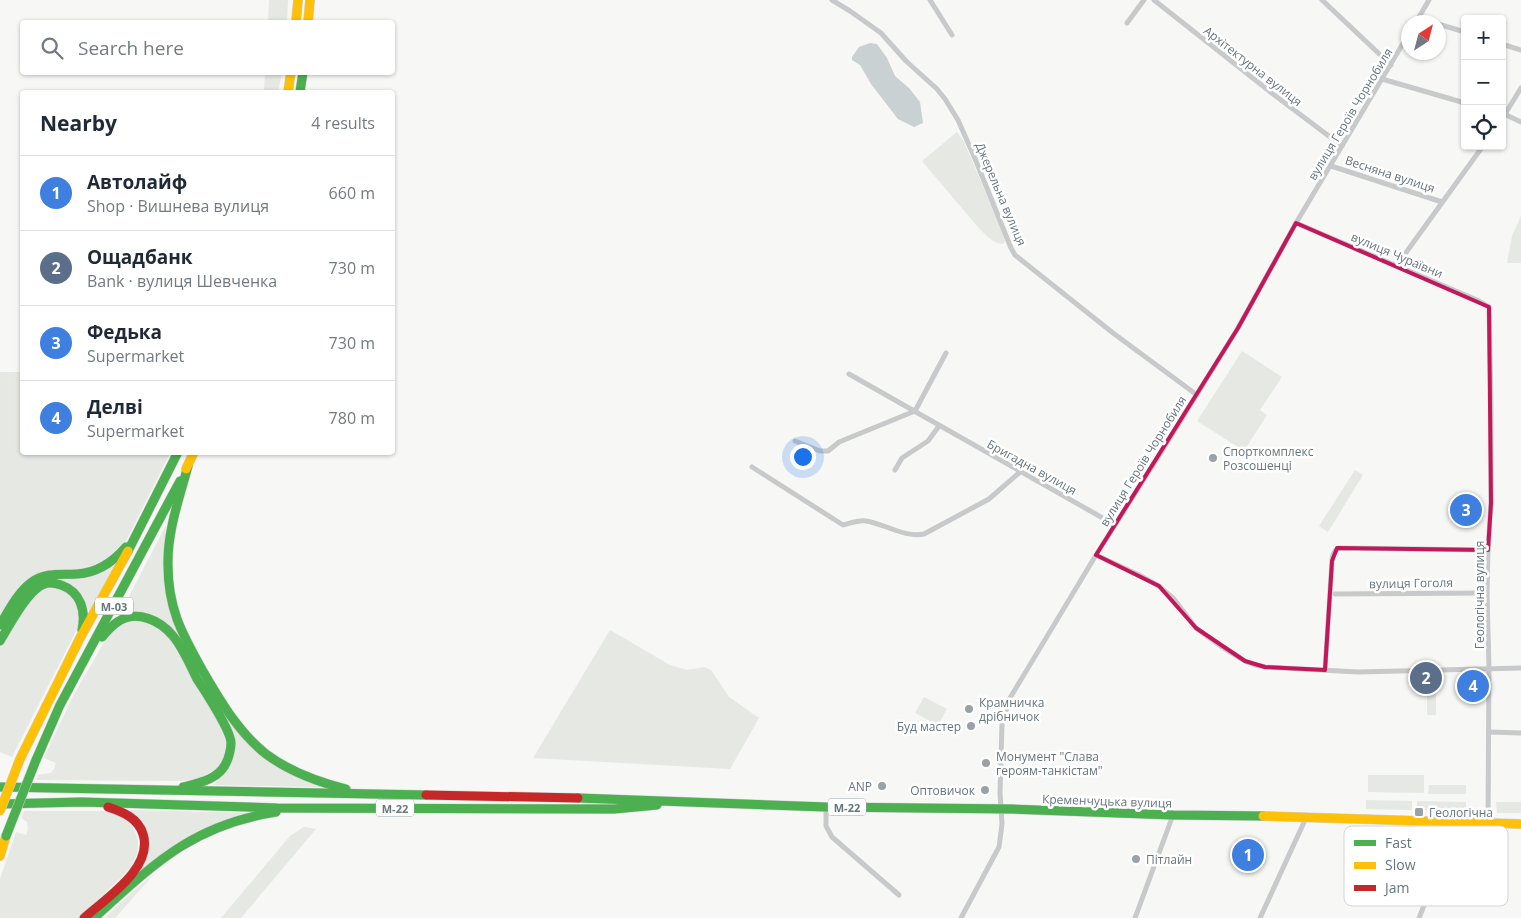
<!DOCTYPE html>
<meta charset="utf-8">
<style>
body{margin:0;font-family:"Open Sans",sans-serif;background:#f6f6f7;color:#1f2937}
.controls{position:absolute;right:15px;top:15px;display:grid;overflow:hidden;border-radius:5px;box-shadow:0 1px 4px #0004}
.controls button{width:45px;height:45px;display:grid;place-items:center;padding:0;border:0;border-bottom:1px solid #e0e1e3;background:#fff;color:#1f2937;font:25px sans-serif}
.compass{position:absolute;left:1401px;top:15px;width:45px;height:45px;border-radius:50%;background:#fff;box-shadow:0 1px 4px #0004;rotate:36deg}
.you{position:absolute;left:802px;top:456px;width:18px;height:18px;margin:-12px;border:4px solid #fff;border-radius:50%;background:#1a73e8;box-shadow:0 0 0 8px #1a73e833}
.badge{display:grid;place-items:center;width:32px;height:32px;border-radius:50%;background:#566069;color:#fff;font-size:16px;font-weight:700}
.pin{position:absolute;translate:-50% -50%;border:2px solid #fff;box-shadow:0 1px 5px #0006}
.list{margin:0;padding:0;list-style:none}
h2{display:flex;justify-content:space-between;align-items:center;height:65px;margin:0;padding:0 20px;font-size:21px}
h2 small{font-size:16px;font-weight:400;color:#747a83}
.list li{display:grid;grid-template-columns:32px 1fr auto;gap:15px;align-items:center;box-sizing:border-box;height:75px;padding:0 20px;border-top:1px solid #e0e1e3}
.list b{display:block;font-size:19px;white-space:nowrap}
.list p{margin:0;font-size:16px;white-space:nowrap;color:#747a83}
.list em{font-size:16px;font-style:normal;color:#747a83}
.icon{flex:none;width:28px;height:28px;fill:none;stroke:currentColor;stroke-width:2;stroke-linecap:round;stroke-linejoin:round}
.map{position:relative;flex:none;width:1521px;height:918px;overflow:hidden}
.search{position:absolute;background:#fff;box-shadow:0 1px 4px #0004;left:20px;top:20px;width:375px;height:55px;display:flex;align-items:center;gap:12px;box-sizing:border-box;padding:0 18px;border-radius:5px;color:#747a83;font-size:19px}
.panel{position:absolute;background:#fff;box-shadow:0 1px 4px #0004;left:20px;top:90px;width:375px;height:365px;border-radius:5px}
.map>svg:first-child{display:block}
</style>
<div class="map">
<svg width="1521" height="918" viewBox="0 0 1521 918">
<rect width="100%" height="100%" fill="#f7f7f6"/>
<g fill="#e6e8e4">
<path d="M269 0H288L287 22H268Z"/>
<path d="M265 73H282L278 92H264Z"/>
<path d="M957 132 964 142 1002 231 1005 241 1003 244C993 244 984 233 977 226L922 161Z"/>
<path d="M1521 216V263H1507L1512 236Z"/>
<path d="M1242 351 1282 377 1260 410 1267 415 1244 451 1197 421Z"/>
<path d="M0 372H22V452L170 453 126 541 103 561 81 570 63 569 44 572 0 618Z"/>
<path d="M1355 470 1363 475 1328 532 1319 526Z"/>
<path d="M166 525 164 569 180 635 178 637C162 616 146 605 119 616Z"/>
<path d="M115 564 89 611C83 594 76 586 59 579L75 578Z"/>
<path d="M50 588 60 589 75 598 81 616 79 625 12 757 0 752V646L28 602 41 591Z"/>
<path d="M131 620 148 622 167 634 218 722 226 742 223 762 217 769 195 780 179 781 36 780 38 775 51 773 54 769 56 763 44 758 73 696 106 639 114 628 121 623Z"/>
<path d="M610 630 670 665 687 670 705 667 711 670 729 697 759 718 730 769 533 758Z"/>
<rect x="1427" y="680" width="9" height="35"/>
<path d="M924 697 947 709 938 725 915 713Z"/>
<path d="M229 720 245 738 324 787 213 785C237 763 240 751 227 721Z"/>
<path d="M1368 775H1424V793L1368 792Z"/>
<path d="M1429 785H1466V794H1428Z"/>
<path d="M1366 800 1412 801V810L1366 809Z"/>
<path d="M1417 801 1466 802V811L1417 810Z"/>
<path d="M1496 802H1521V813H1497Z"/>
<path d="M130 810 254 813 237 817 137 874 145 860 139 821Z"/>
<path d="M24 811H105C119 813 130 819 135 832 146 858 124 875 107 891 98 900 88 909 78 918H0V879L16 832 26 835 28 829 27 822 21 818Z"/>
<path d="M304 827 316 829 241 918H221L290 836Z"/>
<path d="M155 873 115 918H105L127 897Z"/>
</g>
<path fill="#c9d1d3" d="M870 43 877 44 887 58 895 76 909 88 920 102 923 123 914 127 898 119 871 84 860 65 852 60V57L859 47Z"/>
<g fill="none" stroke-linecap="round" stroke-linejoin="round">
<g stroke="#d2d3d3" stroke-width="10">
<g id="fast">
<path d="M300 92 303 72"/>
<path d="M188 466C179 499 167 532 168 566 168 584 171 602 177 619 184 638 194 655 204 673 221 702 239 733 266 754 290 772 318 782 346 789"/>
<path d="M128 551 178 452"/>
<path d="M0 625C9 610 18 592 32 582 46 572 61 575 77 574 97 573 113 562 126 547"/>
<path d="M102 637C107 631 112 625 119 621 137 610 160 620 173 636 183 648 190 665 197 679 205 691 231 731 231 743 231 748 229 757 227 761 220 779 200 783 183 787"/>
<path d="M0 641C9 626 27 592 42 585 48 582 55 583 61 585 81 592 86 611 82 630"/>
<path d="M36 760 60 705 180 481"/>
<path d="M0 787 426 795"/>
<path d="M578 798 826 807 1012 809 1173 815 1263 816"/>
<path d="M0 804 82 802 277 808 614 809 657 805"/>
<path d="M94 918C154 864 192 825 276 812"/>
</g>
</g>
<g stroke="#d2d3d3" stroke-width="10">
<g id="slow">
<path d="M296 22 298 0"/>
<path d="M308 22 310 0"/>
<path d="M288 92 291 72"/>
<path d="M186 469 194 452"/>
<path d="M20 759 80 638 128 551"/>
<path d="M1263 816 1521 824"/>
<path d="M0 856 6 836"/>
</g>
</g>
<g stroke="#d2d3d3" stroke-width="10">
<g id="jam">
<path d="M426 795 578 798"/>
<path d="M84 918C105 899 154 868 143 834 138 818 123 812 108 807"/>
</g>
</g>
<g stroke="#c7c9ca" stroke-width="5">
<path d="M832 0 850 11 881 33 906 61 937 89 945 99 958 120 976 161 1011 248 1015 255 1113 333 1197 395"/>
<path d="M930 0 952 35"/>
<path d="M1154 0 1273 94 1342 146"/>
<path d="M1322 0 1391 65"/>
<path d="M1419 18 1434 22"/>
<path d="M1416 22 1429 0"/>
<path d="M1127 23 1144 0"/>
<path d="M1438 24 1465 32"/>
<path d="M1502 44 1521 50"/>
<path d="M1382 79 1465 103"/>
<path d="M1502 113 1521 122"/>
<path d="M1502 119 1521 88"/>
<path d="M1331 166 1442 202"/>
<path d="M1296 223 1477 300 1489 307 1491 403V503L1488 550 1487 593 1489 668 1488 823"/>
<path d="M1397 265 1483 146"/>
<path d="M849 374 1115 525"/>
<path d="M795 441 820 451H828L839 442 915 411 946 353"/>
<path d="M752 467 843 525C851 523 859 520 866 521 885 524 905 538 924 534L989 499 1020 472"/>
<path d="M895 470 902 458 928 441 939 426"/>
<path d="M1096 555 1139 575 1159 586 1174 599 1196 628 1222 647 1245 661 1255 665 1265 667 1358 672 1521 668"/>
<path d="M1335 594 1487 593"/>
<path d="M1325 670 1332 561C1332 555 1334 551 1339 548L1488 550"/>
<path d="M1489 732 1521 733"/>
<path d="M826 807V826L832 837 899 895"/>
<path d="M961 918 999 847 1002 824 1000 793 1002 724 1010 698 1096 555 1162 451 1238 328 1296 223 1408 35"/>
<path d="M1135 918 1173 815"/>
<path d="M1260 918 1306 818"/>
<path d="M1419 918 1458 822"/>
</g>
<use href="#fast" stroke="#4caf50" stroke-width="9"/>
<use href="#slow" stroke="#ffc107" stroke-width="9"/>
<use href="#jam" stroke="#c62828" stroke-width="9"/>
<g stroke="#d2d3d3" stroke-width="10" stroke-linecap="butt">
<path id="fast-bridge" d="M6 836 36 760"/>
</g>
<g stroke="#d2d3d3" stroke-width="10" stroke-linecap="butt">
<path id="slow-bridge" d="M0 811 20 759"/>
</g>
<use href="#fast-bridge" stroke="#4caf50" stroke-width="9"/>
<use href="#slow-bridge" stroke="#ffc107" stroke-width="9"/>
</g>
<path fill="none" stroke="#c2185b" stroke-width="4" stroke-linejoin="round" d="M1296 223 1489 307 1491 503 1488 550 1337 548 1332 561 1325 670 1265 667 1245 661 1196 628 1159 586 1096 555 1238 328Z"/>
<g fill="#99a3a7" stroke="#fff" stroke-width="2">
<circle cx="1213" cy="458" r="5"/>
<circle cx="969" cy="709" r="5"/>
<circle cx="971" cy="726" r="5"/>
<circle cx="986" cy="763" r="5"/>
<circle cx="882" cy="786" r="5"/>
<circle cx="985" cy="790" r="5"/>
<rect x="1414" y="807" width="10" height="10" rx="2.5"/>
<circle cx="1136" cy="859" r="5"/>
</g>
<g text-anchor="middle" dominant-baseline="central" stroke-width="5" stroke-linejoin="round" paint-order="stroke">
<g fill="#fff" stroke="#949fa4" stroke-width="1">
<rect x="95" y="597.5" width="38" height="17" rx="4"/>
<rect x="828" y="798.5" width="38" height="17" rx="4"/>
<rect x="376" y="799.5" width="38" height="17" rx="4"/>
</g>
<g font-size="11" font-weight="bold" fill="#66767d">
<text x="114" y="606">М-03</text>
<text x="847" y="807">М-22</text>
<text x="395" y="808">М-22</text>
</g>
<g font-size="12" fill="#66767d" stroke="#fff">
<text transform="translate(1253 66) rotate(38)">Архітектурна вулиця</text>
<text transform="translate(1350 114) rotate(-59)">вулиця Героїв Чорнобиля</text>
<text transform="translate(1390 174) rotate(18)">Весняна вулиця</text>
<text transform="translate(1001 194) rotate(67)">Джерельна вулиця</text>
<text transform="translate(1397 255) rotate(23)">вулиця Чураївни</text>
<text transform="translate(1143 461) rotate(-58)">вулиця Героїв Чорнобиля</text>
<text transform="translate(1032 467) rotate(29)">Бригадна вулиця</text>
<text transform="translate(1411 583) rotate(-1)">вулиця Гоголя</text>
<text transform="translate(1479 595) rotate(-90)">Геологічна вулиця</text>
<text transform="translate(1107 801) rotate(2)">Кременчуцька вулиця</text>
</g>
<g font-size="12" fill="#66767d" stroke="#fff" text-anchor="start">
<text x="1223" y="451">Спорткомплекс<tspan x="1223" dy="14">Розсошенці</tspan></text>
<text x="979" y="702">Крамничка<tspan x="979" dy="14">дрібничок</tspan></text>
<text x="961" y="726" text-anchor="end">Буд мастер</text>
<text x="996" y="756">Монумент "Слава<tspan x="996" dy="14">героям-танкістам"</tspan></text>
<text x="872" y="786" text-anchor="end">ANP</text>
<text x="975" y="790" text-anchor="end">Оптовичок</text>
<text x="1429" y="812">Геологічна</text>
<text x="1146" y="859">Пітлайн</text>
</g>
</g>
<rect x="1344" y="826" width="164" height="80" rx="8" fill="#fff" stroke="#d1d6d8" stroke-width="1"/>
<rect x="1354" y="840" width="22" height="6" fill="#4caf50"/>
<rect x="1354" y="862" width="22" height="7" fill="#ffc107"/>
<rect x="1354" y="885" width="22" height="6" fill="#c62828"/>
<g font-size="14" fill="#66767d">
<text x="1385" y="848">Fast</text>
<text x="1385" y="870">Slow</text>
<text x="1385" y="893">Jam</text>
</g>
</svg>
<div class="controls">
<button>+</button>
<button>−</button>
<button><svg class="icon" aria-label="locate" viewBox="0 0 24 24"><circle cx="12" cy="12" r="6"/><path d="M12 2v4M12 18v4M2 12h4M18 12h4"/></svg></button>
</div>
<svg class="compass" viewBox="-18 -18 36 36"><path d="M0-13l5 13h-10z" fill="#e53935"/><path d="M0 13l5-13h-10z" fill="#747a83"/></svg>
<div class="you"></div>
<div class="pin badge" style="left:1248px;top:855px;background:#3f7fe0">1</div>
<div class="pin badge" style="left:1426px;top:678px;background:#5c6f8a">2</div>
<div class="pin badge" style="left:1466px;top:510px;background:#3f7fe0">3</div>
<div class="pin badge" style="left:1473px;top:686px;background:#3f7fe0">4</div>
<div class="search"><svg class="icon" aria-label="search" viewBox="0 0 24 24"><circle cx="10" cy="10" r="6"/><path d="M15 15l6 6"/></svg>Search here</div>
<section class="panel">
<h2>Nearby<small>4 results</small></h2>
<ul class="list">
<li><span class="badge" style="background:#3f7fe0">1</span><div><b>Автолайф</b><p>Shop · Вишнева вулиця</p></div><em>660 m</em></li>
<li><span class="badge" style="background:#5c6f8a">2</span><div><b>Ощадбанк</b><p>Bank · вулиця Шевченка</p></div><em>730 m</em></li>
<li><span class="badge" style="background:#3f7fe0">3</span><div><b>Федька</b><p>Supermarket</p></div><em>730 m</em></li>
<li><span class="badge" style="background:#3f7fe0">4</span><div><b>Делві</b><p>Supermarket</p></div><em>780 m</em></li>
</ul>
</section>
</div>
